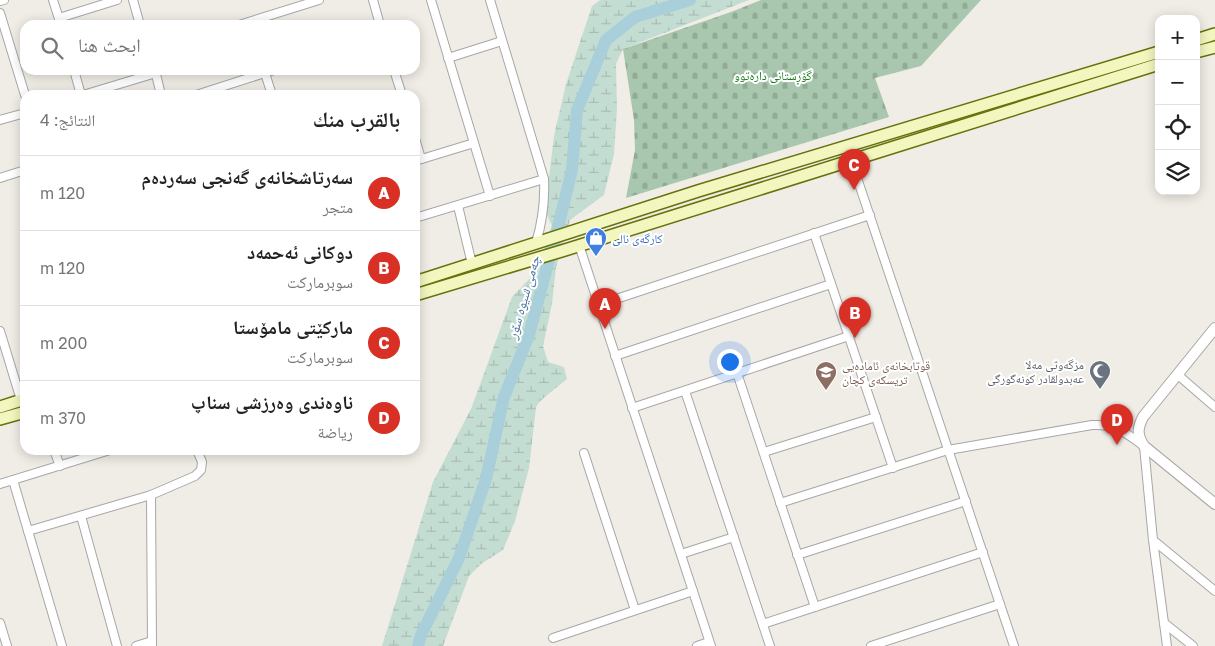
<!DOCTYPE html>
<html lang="ar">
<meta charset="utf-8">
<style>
body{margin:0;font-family:"Golos Text","Noto Naskh Arabic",sans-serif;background:#f6f6f6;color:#222;direction:rtl}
.controls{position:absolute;right:15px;top:15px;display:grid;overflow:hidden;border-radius:10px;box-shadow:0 2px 12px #0003}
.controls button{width:45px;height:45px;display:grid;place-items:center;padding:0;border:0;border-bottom:1px solid #e0e0e0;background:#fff;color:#222;font:25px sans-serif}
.you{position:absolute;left:729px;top:361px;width:18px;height:18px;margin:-12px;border:4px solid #fff;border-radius:50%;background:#1a73e8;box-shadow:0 0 0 8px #1a73e833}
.badge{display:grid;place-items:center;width:32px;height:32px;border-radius:50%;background:#d93025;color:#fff;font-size:16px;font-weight:700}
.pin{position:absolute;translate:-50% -41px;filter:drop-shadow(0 1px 2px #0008)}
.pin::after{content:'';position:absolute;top:26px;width:18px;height:15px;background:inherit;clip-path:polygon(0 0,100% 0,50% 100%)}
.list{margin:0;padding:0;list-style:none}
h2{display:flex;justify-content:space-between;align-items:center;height:65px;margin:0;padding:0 20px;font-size:21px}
h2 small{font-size:16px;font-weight:400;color:#767676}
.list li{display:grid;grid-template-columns:32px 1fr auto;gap:15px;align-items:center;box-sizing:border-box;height:75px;padding:0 20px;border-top:1px solid #e0e0e0}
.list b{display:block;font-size:19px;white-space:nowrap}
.list p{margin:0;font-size:16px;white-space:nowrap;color:#767676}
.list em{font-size:16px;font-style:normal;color:#767676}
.icon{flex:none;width:28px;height:28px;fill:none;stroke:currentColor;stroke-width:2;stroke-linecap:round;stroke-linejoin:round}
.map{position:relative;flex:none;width:1215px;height:646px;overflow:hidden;direction:ltr}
.search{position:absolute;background:#fff;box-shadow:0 2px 12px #0003;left:20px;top:20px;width:400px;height:55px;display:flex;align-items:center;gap:12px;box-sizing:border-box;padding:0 18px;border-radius:15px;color:#767676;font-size:19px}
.panel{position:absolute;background:#fff;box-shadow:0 2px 12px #0003;left:20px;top:90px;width:400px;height:365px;border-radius:15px;direction:rtl}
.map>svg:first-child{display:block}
</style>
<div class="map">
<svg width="1215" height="646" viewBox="0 0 1215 646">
<defs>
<pattern id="wetland-marsh" width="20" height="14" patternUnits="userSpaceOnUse" patternTransform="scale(1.25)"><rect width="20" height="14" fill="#c4ddd2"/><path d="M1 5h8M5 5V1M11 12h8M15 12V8" fill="none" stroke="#a8bdb4"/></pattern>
<pattern id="cemetery-stones" width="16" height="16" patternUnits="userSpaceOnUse" patternTransform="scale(1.25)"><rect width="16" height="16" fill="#a9c7ae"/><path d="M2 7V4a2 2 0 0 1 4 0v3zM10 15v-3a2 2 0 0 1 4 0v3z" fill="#91ab95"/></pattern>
</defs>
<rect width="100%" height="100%" fill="#f0ede6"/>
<path fill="url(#wetland-marsh)" d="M600 0H749L623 49 616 64 617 109 614 154 604 195 570 220 556 267 552 304 543 346 548 362 564 367 567 379C558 387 541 398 536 407L529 468 515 521 503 550 481 564 469 576 443 646H382L433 482 471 409 512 297 536 272 552 226 545 210 554 136 566 84 592 6Z"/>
<path fill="url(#cemetery-stones)" d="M761 0H981L921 66 875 78 889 117 626 198 635 150 634 120 623 49 731 12Z"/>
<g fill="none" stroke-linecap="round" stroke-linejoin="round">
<path stroke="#a9cfdb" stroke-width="12" d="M418 646 421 635 459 558 486 479 504 397 529 335 561 215 572 170 577 110 606 40 635 17 690 0"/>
<g stroke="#a7a7a7" stroke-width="10">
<g id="minor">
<path d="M53 0 61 25"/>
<path d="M133 0 140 25"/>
<path d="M373 0 380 25"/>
<path d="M431 0 490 196"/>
<path d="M490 0 544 179C545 200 542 223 536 243"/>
<path d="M0 1 4 0"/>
<path d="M0 13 25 95"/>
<path d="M59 18 117 0"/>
<path d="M239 25 319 0"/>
<path d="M448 58 502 41"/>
<path d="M74 70 81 95"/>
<path d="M155 70 161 95"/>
<path d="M394 70 402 95"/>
<path d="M265 73 272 95"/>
<path d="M83 95 156 73"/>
<path d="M196 95 274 70"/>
<path d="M0 120 25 113"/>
<path d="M415 138 421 159"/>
<path d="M851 160 1014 646"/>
<path d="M415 161 474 143"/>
<path d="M0 178 25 170"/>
<path d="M458 206 472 264"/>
<path d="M415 218 544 179"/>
<path d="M814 233 893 468"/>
<path d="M579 245 711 646"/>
<path d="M598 305 870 215"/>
<path d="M0 331 21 400"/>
<path d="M615 356 831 284"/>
<path d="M737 373 815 607"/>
<path d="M1178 375 1215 407"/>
<path d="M685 391 770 646"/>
<path d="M632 408 849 336"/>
<path d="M54 450 60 466"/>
<path d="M764 452 876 417"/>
<path d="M584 453 635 610"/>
<path d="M13 480 62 646"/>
<path d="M0 484 110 450"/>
<path d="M151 495 152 646"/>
<path d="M780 503 948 450 1092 425C1117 424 1124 432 1144 446L1153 540 1167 646"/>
<path d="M81 516 117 646"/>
<path d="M28 531 151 495 195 476 201 470 202 462 197 450"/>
<path d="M1153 540 1215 591"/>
<path d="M681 554 734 537"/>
<path d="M797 555 966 501"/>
<path d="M0 623 7 646"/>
<path d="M1164 623 1193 646"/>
<path d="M763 624 983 552"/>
<path d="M553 638 693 591"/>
<path d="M136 646 152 641"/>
<path d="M697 646 709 642"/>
<path d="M871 646 1000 604"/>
</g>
</g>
<g stroke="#a7a7a7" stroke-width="12">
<path id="tertiary" d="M1215 328 1143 417C1137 429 1137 435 1144 446L1215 504"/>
</g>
<g stroke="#66720b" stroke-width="14">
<g id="secondary">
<path d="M1196 40 1215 34"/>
<path d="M1196 52 1215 47"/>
<path d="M415 282 698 191 1159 52"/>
<path d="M415 295 565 250 1159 64"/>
<path d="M0 407 25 399"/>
<path d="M0 419 25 412"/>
</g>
</g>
<use href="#minor" stroke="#fff" stroke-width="8"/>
<use href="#tertiary" stroke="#fff" stroke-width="10"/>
<use href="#secondary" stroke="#f3f6be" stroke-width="11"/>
</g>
<defs>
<g id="shop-pin" transform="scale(1.125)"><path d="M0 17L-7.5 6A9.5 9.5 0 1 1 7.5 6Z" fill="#3f7fe0" stroke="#fff"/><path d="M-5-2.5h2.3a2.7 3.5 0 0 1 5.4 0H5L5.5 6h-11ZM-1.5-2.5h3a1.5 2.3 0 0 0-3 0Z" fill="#fff"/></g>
<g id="mosque-pin" transform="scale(1.125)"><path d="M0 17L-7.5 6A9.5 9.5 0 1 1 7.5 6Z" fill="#6b7280" stroke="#fff"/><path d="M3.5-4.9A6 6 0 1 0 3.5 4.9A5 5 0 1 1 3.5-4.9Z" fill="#fff"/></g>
<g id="school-pin" transform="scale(1.125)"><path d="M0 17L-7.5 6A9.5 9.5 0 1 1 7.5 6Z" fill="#8d6e63" stroke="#fff"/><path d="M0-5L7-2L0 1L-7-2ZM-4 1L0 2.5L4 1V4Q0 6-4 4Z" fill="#fff"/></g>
</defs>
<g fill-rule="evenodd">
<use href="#shop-pin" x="596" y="238"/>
<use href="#mosque-pin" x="1100" y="371"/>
<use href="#school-pin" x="826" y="372"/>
</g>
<g text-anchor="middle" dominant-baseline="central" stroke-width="4" stroke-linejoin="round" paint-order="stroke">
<g font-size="12" fill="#127a1b" stroke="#fff">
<text x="773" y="75">گۆڕستانی دارەتوو</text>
</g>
<g font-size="12" fill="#366cbe" stroke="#fff" text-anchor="start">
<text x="612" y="238">کارگەی نالی</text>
</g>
<g font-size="12" fill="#5b616d" stroke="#fff" text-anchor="end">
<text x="1084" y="364">مزگەوتی مەلا<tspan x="1084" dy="14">عەبدولقادر کونەگورگی</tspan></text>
</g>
<g font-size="12" fill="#785e54" stroke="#fff" text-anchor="start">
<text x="842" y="365">قوتابخانەی ئامادەیی<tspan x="842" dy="14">تریسکەی کچان</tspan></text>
</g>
<g font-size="14" font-style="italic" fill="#4d78a3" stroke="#fff">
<text transform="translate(523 297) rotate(-74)">چەمی شیوە سۆر</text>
</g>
</g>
</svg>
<div class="controls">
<button>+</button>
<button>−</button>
<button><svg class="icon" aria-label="locate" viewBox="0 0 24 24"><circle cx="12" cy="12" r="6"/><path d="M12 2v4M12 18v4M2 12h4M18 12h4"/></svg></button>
<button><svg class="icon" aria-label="layers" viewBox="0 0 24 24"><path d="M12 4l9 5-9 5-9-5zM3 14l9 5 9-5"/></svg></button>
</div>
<div class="you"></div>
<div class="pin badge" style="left:605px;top:329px">A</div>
<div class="pin badge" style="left:855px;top:338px">B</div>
<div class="pin badge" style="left:854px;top:190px">C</div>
<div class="pin badge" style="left:1117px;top:445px">D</div>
<div class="search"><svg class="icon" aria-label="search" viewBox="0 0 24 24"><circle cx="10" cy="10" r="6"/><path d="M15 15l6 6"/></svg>ابحث هنا</div>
<section class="panel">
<h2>بالقرب منك<small>النتائج: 4</small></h2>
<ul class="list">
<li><span class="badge">A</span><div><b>سەرتاشخانەی گەنجی سەردەم</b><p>متجر</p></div><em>120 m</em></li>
<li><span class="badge">B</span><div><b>دوکانی ئەحمەد</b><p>سوبرماركت</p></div><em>120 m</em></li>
<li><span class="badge">C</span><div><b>مارکێتی مامۆستا</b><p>سوبرماركت</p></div><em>200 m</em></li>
<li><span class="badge">D</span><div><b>ناوەندی وەرزشی سناپ</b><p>رياضة</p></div><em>370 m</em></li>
</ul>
</section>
</div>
